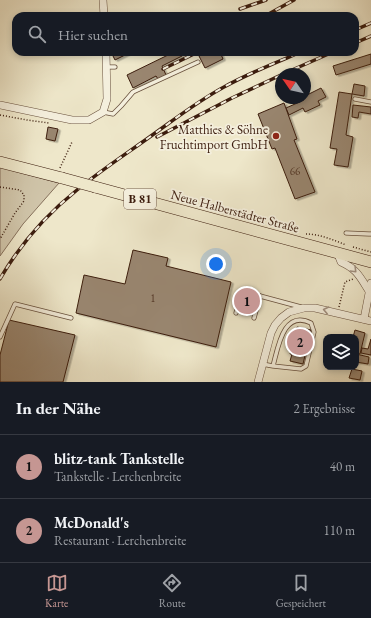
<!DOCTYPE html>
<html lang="de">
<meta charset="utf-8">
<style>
body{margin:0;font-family:"EB Garamond",serif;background:#242831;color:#f1f3f6}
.controls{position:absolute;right:12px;bottom:12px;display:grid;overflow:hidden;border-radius:8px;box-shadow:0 2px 6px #0003}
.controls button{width:36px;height:36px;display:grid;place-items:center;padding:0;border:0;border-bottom:1px solid #363941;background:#171b24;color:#f1f3f6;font:20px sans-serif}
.compass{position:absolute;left:275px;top:68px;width:36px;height:36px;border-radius:50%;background:#171b24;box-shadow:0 2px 6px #0003;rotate:304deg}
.you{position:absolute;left:216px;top:264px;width:14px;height:14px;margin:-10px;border:3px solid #fff;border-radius:50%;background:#1a73e8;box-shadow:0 0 0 6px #1a73e833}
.badge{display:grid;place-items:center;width:26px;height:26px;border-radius:50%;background:#c59692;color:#111;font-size:13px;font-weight:700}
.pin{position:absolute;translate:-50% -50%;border:2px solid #fff;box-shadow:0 1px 4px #0006}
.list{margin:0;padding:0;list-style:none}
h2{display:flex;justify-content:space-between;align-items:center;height:52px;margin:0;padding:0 16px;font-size:17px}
h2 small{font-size:13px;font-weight:400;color:#9ea1a6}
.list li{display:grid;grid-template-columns:26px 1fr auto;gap:12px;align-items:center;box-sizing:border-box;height:64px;padding:0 16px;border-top:1px solid #363941}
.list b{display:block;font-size:15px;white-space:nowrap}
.list p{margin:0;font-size:13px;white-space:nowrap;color:#9ea1a6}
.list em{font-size:13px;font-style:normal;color:#9ea1a6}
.icon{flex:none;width:22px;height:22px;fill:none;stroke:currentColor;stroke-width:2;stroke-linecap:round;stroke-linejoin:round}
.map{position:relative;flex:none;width:371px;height:382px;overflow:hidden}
.search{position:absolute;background:#171b24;box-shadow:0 2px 6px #0003;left:12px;right:12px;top:12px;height:44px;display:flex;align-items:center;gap:10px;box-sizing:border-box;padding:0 14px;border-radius:12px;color:#9ea1a6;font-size:15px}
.sheet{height:180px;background:#171b24}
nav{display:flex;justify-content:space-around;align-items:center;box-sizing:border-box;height:56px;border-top:1px solid #363941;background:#171b24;font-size:11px;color:#9ea1a6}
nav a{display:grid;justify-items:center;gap:2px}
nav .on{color:#c59692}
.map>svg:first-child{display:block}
</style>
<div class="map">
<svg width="371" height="382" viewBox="0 0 371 382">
<defs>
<filter id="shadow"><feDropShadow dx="2.5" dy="1.5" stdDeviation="0" flood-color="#0004"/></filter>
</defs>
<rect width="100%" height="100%" fill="#eee7ca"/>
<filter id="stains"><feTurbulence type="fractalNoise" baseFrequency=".005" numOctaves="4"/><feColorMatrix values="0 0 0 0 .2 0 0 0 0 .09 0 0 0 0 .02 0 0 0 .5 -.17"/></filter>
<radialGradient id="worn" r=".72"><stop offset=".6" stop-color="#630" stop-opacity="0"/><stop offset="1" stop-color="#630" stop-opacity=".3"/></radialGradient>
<path fill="#d0c5aa" stroke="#86715c" d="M0 167 59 183 23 224 0 256Z"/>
<g fill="#998670" stroke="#3c1d0e" filter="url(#shadow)">
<path d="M111 52H131L115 60Z"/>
<path d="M167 52H179L182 56 162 66 166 75 158 79 156 76 133 88 127 75 168 55Z"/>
<path d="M206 52H220L223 59 205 68 199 56Z"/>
<path d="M371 54V64L336 75 333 66Z"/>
<path d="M354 84 365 86 364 96 352 94Z"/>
<path d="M321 88 326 97 318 101 320 105 305 112 303 108 289 115 286 108 304 100 303 98H305V96Z"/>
<path d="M339 92 352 94 346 135 353 137 348 167 334 165 337 149 330 148Z"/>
<path d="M284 103 297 139 294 140 315 192 295 199 275 148 272 149 258 114Z"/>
<path d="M353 105 371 107V114L359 112 358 118 352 117Z"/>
<path d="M48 127 58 129 55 141 46 139Z"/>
<path d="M133 250 168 258 166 266 231 282 216 347 76 313 84 275 125 284Z"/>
<path d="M245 287 255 290 249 314 239 312Z"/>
<path d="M9 320 75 335 63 382H0V355Z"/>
<path d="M297 327 311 330 303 364 290 361 292 354H290Z"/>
<path d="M355 330 365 333 360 354 356 353V337H353Z"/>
<path d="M371 339V355L361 353 362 348 368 349Z"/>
<path d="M356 354 369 357 368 364 356 362Z"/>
<path d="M352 369 362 371 360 380 349 378Z"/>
</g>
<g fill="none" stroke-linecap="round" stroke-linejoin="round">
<g stroke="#68503d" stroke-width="5">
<g id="lane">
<path d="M106 67H115"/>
<path d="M355 99 371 102"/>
<path d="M103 112 113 114 121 106 133 92 198 62"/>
<path d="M346 233 369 234H371"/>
<path d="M260 296 301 307"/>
<path d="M239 302 257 307"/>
<path d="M236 313 242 291 260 296 254 318"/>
<path d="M0 337 15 304 71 318"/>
<path d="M262 364 273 366 301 369 306 366 314 332 311 323C283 309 278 348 273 366"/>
</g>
</g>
<g stroke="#68503d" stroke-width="8">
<g id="street">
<path d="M103 0 104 16"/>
<path d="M0 105 72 120H89L103 112 107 99 106 52"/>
<path d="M337 252 341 262C357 269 360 277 369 291"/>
<path d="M364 319 371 283"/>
<path d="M258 382 271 333 275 325 281 318 289 312 304 308H315L371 321"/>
</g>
</g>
<g stroke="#3c1d0e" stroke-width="12">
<g id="primary">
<path d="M0 162 62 178"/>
<path d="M95 187 371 262"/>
</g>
</g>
<g stroke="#3c1d0e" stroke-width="1.5" stroke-dasharray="1 2" stroke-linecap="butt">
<path d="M0 115 27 120 49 123"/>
<path d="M60 168 72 142"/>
<path d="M0 187 20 190 24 195V201L15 213 0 239"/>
<path d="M306 234C319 234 334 240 346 245"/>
<path d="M353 247 371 252"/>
<path d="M339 307 345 282 353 279"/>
</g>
<use href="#lane" stroke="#f4efdd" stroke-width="3.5"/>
<use href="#street" stroke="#f4efdd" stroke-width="7"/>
<use href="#primary" stroke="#eee7ca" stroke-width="11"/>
<g stroke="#3c1d0e" stroke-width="3.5">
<g id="rail">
<path d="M240 9 266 0"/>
<path d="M265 16 294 0"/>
<path d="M355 30 371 23"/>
<path d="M355 43 371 36"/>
<path d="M163 69 198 52"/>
<path d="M283 74 333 52"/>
<path d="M157 137 232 98 281 75"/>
<path d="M0 279C19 246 47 214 77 190 100 171 126 154 151 136 175 119 198 101 224 87 249 73 275 63 301 52"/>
</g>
</g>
<use href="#rail" stroke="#f4efdd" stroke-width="2" stroke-dasharray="6" stroke-linecap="butt"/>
<g stroke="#3c1d0e" stroke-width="12" stroke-linecap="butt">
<path id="primary-bridge" d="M62 178 95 187"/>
</g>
<use href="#primary-bridge" stroke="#eee7ca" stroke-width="11"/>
</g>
<defs><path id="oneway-chevron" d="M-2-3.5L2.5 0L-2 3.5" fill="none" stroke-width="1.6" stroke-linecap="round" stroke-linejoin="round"/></defs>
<g stroke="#a19080">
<use href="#oneway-chevron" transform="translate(354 270) rotate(46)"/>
<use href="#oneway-chevron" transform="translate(326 310) rotate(-167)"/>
</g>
<circle fill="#8f2418" stroke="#f4efdd" stroke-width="1.5" cx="276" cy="136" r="4"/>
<g text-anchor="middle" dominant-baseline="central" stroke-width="3.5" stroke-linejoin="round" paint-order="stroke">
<g font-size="11" fill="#533726">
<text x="295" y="171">66</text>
<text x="153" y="298">1</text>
</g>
<rect fill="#f4efdd" stroke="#735c4c" stroke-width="1" x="124" y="189" width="32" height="20" rx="3"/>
<g font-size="12" font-weight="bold" fill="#3c1d0e">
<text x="140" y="199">B 81</text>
</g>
<g font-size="13" fill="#3c1d0e" stroke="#f4efdd" text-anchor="end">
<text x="268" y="129">Matthies &amp; Söhne<tspan x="268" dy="15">Fruchtimport GmbH</tspan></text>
</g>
<g font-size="13" fill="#3c1d0e" stroke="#f4efdd">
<text transform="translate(235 211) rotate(15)">Neue Halberstädter Straße</text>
</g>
</g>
<rect width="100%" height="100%" filter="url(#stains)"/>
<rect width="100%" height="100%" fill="url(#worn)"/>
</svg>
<div class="controls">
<button><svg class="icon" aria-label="layers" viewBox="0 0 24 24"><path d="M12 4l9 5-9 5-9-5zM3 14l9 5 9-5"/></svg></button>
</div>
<svg class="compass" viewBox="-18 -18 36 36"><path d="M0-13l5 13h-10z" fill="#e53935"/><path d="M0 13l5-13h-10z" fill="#9ea1a6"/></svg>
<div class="you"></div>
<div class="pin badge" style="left:247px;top:301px">1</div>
<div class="pin badge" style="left:300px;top:342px">2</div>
<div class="search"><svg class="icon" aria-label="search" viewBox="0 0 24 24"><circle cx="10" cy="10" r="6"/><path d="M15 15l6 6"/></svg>Hier suchen</div>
</div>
<section class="sheet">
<h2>In der Nähe<small>2 Ergebnisse</small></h2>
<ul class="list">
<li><span class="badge">1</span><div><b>blitz-tank Tankstelle</b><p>Tankstelle · Lerchenbreite</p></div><em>40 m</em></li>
<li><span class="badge">2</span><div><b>McDonald's</b><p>Restaurant · Lerchenbreite</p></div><em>110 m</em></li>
</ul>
</section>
<nav>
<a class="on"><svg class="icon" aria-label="map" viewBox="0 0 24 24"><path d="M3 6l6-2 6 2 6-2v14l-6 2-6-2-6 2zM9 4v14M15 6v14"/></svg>Karte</a>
<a><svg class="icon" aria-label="directions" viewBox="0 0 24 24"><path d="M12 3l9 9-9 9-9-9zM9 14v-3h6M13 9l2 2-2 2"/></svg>Route</a>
<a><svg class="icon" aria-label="saved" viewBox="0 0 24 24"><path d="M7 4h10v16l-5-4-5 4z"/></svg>Gespeichert</a>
</nav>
